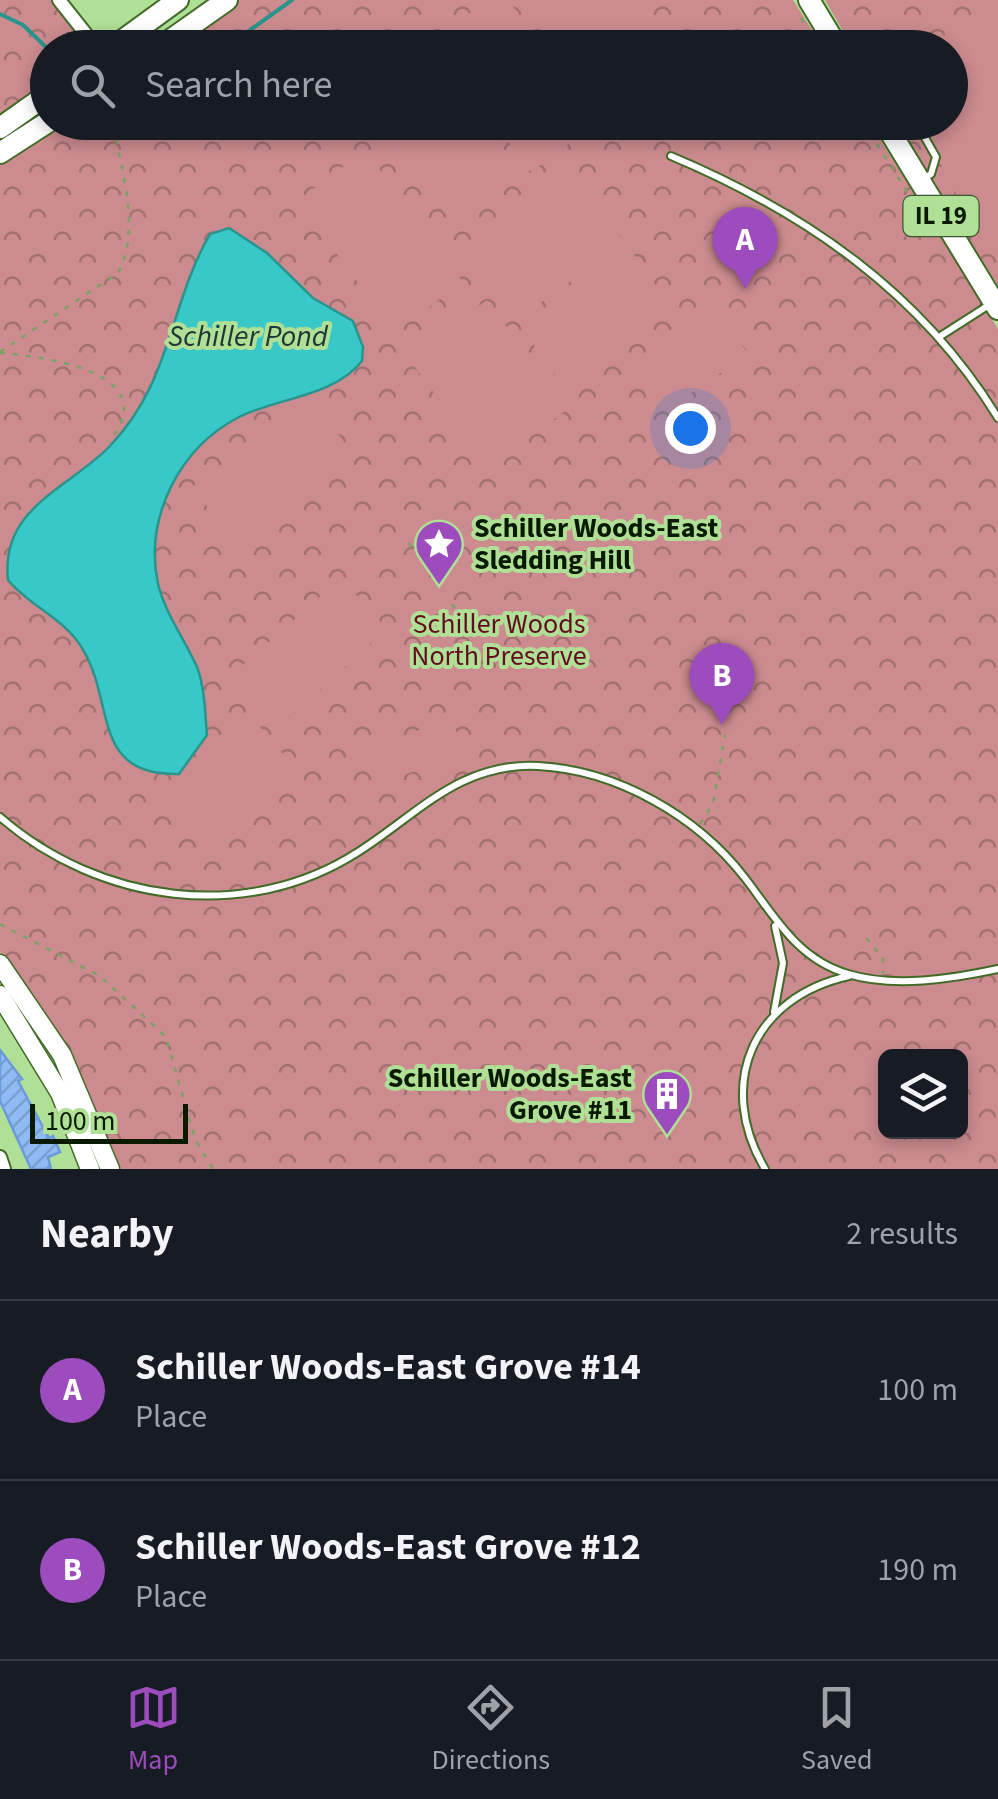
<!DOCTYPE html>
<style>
body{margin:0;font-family:"Source Sans 3",sans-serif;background:#242831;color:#f1f3f6}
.controls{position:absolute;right:30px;bottom:30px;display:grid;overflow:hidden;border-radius:15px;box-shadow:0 5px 15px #0003}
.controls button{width:90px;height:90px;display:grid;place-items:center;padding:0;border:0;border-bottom:2px solid #363941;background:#171b24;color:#f1f3f6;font:50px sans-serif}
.scale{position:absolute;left:30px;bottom:25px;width:158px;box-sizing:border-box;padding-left:10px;border:5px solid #091a01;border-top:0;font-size:28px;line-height:35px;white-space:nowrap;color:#091a01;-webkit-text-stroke:8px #b0df96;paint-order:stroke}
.you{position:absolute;left:690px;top:428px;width:35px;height:35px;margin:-25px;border:8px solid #fff;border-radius:50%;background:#1a73e8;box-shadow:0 0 0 15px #1a73e833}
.badge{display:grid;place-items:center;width:65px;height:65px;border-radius:50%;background:#9c4cbc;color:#fff;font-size:32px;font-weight:700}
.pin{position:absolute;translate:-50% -82px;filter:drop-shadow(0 2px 5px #0008)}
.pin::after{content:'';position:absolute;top:52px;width:35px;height:30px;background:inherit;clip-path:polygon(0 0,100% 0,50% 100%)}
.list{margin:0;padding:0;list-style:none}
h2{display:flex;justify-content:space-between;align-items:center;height:130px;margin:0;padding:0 40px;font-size:42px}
h2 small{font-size:32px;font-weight:400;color:#9ea1a6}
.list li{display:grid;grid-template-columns:65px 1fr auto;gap:30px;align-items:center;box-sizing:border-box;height:180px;padding:0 40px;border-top:2px solid #363941}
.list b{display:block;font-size:38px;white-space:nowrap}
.list p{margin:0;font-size:32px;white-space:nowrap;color:#9ea1a6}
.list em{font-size:32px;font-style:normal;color:#9ea1a6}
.icon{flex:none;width:55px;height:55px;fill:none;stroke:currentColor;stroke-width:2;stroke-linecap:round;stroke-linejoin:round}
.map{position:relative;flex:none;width:998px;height:1169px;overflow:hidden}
.search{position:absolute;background:#171b24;box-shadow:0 5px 15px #0003;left:30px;right:30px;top:30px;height:110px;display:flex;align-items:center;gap:25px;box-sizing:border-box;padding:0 35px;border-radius:55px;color:#9ea1a6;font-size:38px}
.sheet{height:490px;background:#171b24}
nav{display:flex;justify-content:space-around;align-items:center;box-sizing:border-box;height:140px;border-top:2px solid #363941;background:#171b24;font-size:28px;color:#9ea1a6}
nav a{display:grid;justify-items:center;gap:5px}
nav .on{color:#9c4cbc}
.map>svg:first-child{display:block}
</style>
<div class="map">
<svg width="998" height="1169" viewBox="0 0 998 1169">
<defs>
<pattern id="park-crowns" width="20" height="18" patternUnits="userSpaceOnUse" patternTransform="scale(2.5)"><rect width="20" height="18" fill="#cb8b8f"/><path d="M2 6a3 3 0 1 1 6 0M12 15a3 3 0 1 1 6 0" fill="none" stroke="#a37172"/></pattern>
<pattern id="building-hatch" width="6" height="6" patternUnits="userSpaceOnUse" patternTransform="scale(2.5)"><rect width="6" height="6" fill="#8fbaf3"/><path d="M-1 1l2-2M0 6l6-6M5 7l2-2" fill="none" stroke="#7a9fcf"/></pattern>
</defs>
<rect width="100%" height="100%" fill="#b0df96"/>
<g fill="url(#park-crowns)" fill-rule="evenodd">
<path d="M0 0H51L88 47 48 48 47 83 0 118Z"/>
<path d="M240 0H793L823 47 173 48Z"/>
<path d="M825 0H998V286L897 123 950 122V48L852 47Z"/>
<path d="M60 122 870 123 998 329V1169H119L69 1050 0 952V162ZM886 1056H960V1132H886Z"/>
</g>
<g fill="#cb8b8f">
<path d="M487 0H508L543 47H439L433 40Z"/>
<path d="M521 0H626L661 47H556Z"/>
<path d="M995 6 998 11V262L941 169 946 148 931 123 950 122V48L924 47Z"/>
<path d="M377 123H482L521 176 454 226Z"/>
<path d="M494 123H597L531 172Z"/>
<path d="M365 150 463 282 395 332 297 201Z"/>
<path d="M570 167 624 242 517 320 463 245Z"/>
<path d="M628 247 670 305 561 383 520 326Z"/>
<path d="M487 300 568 409 489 467 408 358Z"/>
<path d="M718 310 748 354 668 409 638 365Z"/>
<path d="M315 401 355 458 232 543 193 486Z"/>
<path d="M341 578 387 629 282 724 235 672Z"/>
<path d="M450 717 464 750 388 782 374 749Z"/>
<path d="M255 721 292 765 205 838 168 794Z"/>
</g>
<path fill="#38c8c8" stroke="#2a948c" stroke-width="2.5" d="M229 228 267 253 313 298 353 321 363 347 362 361C335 396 277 398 239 417 179 448 144 518 158 584 165 613 185 640 197 667 205 688 205 713 207 735L179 774C90 776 116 703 82 648 64 618 29 606 8 580 0 508 69 488 109 447 172 382 169 305 210 234Z"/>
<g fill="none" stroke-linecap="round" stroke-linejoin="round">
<g stroke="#2a948c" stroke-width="4">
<path d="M0 14 23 25 48 49"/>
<path d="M225 48 292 0"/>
</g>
</g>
<path fill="url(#building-hatch)" stroke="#699ada" stroke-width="2.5" d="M0 1050 22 1079 18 1081 49 1138 53 1136 60 1152 48 1157 51 1169H31L0 1101Z"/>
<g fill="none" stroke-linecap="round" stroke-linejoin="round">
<g stroke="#416b27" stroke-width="10">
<g id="service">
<path d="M916 122 936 157 931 174 925 178"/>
<path d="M671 156C804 212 921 292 998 418"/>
<path d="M939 337 989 305"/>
<path d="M0 817C99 903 246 924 358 852 418 814 460 762 538 766 617 770 697 816 745 878 775 917 797 959 848 974 894 988 952 979 998 969"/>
<path d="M774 1012 783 963 775 926"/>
<path d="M765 1169C715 1084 753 997 849 976"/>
</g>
</g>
<g stroke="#416b27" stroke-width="16">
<g id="minor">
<path d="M59 0 97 48"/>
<path d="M0 1157 4 1169"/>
</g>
</g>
<g stroke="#416b27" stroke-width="21">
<g id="secondary">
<path d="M0 964 62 1055 110 1169"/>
<path d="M0 995 60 1093 90 1169"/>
</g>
</g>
<g stroke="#416b27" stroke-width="24">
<g id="primary">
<path d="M809 0 838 48"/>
<path d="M112 48 178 0"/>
<path d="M159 48 227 0"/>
<path d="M884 122 998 309"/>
<path d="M0 128 48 94"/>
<path d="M0 153 48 122"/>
</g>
</g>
<g stroke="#7ba167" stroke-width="2.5" stroke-dasharray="5 8" stroke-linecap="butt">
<path d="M801 18 817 48"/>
<path d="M863 122 928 225"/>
<path d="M0 352 118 273C141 232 122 166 111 122"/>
<path d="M0 353C42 356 167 372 109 442"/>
<path d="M409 543 430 573"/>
<path d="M452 604 468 628"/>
<path d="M700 824 713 804 725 735"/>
<path d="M0 924 100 976 166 1037 195 1139 213 1169"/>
<path d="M866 938 883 958V974"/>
</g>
<use href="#service" stroke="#fff" stroke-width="6"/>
<use href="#minor" stroke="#fff" stroke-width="12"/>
<use href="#secondary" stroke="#fff" stroke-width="18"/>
<use href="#primary" stroke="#fff" stroke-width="20"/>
</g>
<defs>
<g id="sight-pin" transform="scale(2.5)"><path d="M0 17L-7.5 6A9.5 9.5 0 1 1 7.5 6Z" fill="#9c4cbc" stroke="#b0df96"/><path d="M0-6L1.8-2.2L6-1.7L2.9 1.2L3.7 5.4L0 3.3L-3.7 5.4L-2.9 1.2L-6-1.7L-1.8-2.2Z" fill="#fff"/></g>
<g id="building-pin" transform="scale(2.5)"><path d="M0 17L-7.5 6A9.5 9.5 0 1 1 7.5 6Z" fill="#9c4cbc" stroke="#b0df96"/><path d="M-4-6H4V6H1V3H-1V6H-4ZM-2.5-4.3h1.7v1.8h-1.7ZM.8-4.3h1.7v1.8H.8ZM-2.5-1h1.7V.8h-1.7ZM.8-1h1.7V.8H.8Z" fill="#fff"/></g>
</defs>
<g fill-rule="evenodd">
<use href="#sight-pin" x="439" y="544"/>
<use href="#building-pin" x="667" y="1094"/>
</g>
<g text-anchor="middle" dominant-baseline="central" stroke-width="8" stroke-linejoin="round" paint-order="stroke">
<rect fill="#b0df96" stroke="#3b552e" stroke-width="2.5" x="903.5" y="196" width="75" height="40" rx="8"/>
<g font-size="25" font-weight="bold" fill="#091a01">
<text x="941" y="216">IL 19</text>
</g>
<g font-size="28" font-weight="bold" fill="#091a01" stroke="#b0df96" text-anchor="start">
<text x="474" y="528">Schiller Woods-East<tspan x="474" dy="32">Sledding Hill</tspan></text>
<text x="632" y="1078" text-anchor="end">Schiller Woods-East<tspan x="632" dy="32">Grove #11</tspan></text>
</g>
<g font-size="28" fill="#630d20" stroke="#b0df96">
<text x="499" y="624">Schiller Woods<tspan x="499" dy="32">North Preserve</tspan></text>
</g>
<g font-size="30" font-style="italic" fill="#203737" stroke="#b0df96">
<text x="248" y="336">Schiller Pond</text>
</g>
</g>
</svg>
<div class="controls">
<button><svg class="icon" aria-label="layers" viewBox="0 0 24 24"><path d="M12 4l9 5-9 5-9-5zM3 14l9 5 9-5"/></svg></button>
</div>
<div class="scale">100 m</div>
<div class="you"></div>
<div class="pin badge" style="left:745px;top:289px">A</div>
<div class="pin badge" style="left:722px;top:725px">B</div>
<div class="search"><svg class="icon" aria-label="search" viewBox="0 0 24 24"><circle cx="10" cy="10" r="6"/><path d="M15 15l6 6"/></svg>Search here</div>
</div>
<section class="sheet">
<h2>Nearby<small>2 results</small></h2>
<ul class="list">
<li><span class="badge">A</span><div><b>Schiller Woods-East Grove #14</b><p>Place</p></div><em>100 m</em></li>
<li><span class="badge">B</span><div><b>Schiller Woods-East Grove #12</b><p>Place</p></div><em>190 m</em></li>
</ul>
</section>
<nav>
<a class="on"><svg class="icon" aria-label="map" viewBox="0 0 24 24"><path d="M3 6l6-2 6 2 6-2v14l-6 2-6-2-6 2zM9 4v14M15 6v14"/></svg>Map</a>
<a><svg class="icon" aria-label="directions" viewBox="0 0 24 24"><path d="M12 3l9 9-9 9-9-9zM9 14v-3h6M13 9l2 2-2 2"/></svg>Directions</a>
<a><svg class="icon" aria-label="saved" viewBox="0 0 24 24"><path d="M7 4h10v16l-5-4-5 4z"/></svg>Saved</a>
</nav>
